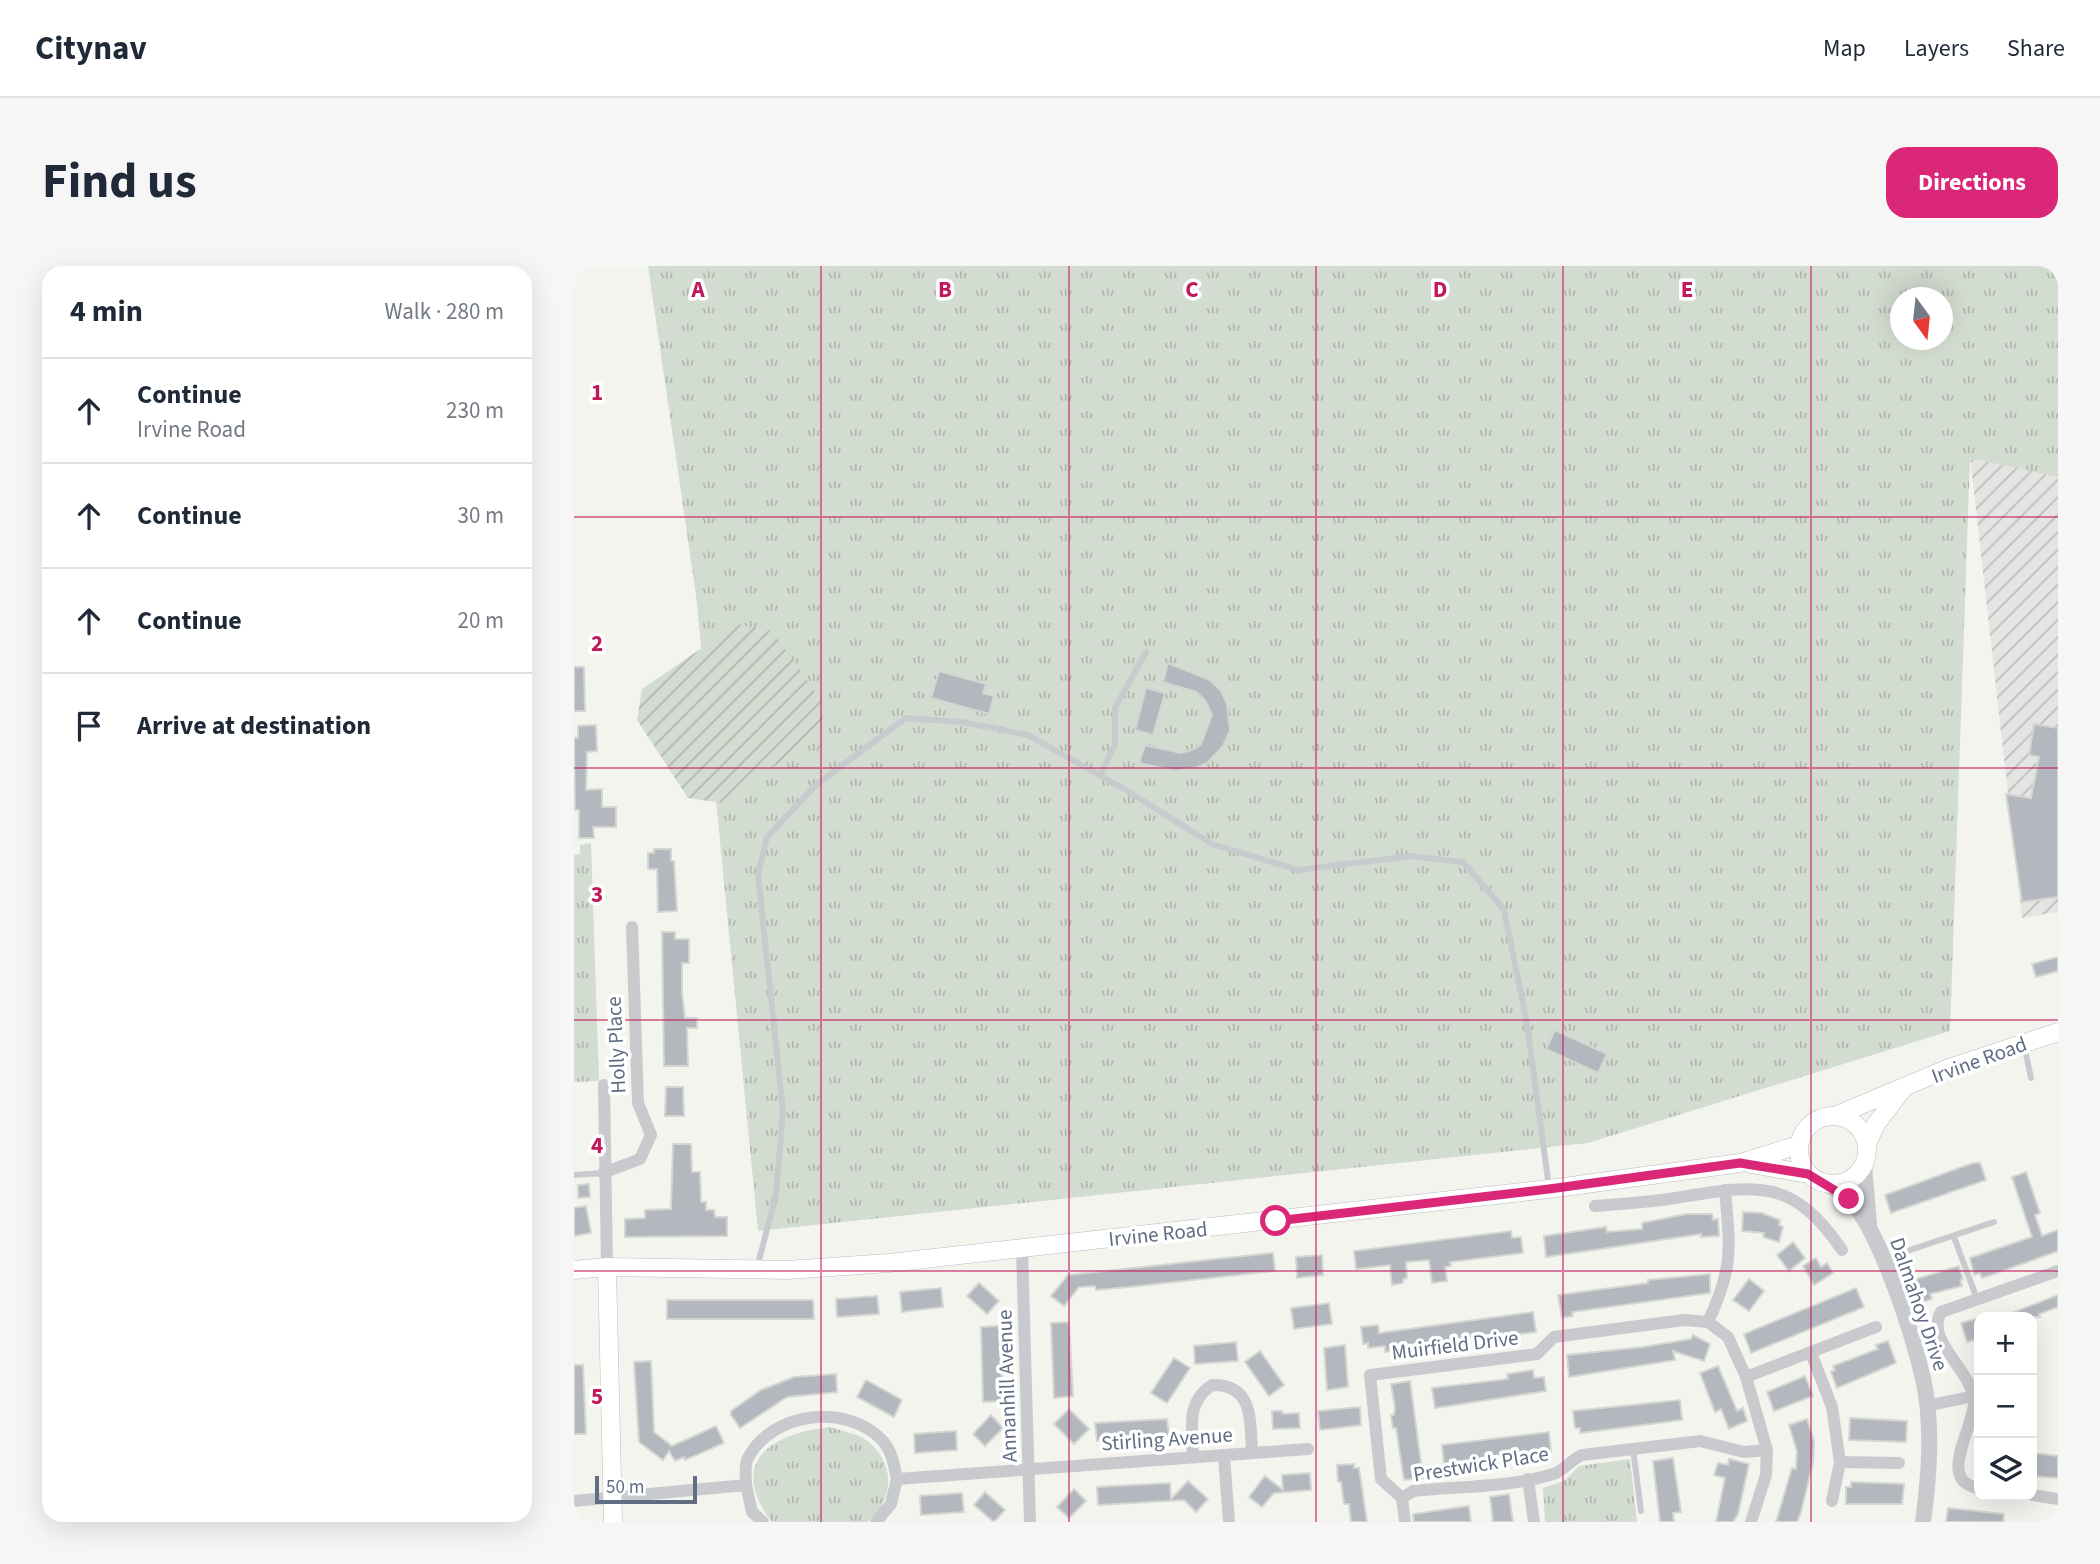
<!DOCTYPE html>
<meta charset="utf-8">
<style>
body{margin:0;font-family:"Source Sans 3",sans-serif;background:#f6f6f7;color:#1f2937}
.controls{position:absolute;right:21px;bottom:21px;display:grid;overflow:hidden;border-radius:14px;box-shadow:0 7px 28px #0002}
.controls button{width:63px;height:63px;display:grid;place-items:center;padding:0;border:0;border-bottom:2px solid #e0e1e3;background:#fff;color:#1f2937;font:35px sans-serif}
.compass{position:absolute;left:1316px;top:21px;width:63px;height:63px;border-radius:50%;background:#fff;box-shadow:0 7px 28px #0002;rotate:165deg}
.scale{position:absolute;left:21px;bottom:18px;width:102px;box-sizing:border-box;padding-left:7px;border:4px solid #606e84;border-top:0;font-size:19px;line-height:24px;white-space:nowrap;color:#606e84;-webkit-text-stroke:5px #fff;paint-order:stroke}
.stop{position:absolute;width:21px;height:21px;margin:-16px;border:5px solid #db2777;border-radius:50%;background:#fff}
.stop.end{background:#db2777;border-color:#fff;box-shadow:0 2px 7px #0008}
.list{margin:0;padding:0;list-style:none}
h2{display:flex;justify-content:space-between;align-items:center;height:91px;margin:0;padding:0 28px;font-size:30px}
h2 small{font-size:23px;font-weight:400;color:#747a83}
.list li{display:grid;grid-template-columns:46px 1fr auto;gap:21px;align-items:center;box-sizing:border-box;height:105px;padding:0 28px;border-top:2px solid #e0e1e3}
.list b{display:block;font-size:26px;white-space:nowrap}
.list p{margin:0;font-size:23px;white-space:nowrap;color:#747a83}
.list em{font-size:23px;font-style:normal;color:#747a83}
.icon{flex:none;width:38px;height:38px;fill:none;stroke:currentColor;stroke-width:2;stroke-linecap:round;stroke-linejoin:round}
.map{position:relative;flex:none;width:1484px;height:1256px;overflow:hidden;border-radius:21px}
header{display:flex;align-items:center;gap:42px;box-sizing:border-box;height:98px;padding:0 35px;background:#fff;border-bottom:2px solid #e0e1e3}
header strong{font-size:33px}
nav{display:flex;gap:38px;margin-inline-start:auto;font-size:24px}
.intro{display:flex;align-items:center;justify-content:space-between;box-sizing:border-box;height:168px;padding:0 42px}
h1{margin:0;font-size:49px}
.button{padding:18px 32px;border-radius:21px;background:#db2777;color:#fff;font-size:24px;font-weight:700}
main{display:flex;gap:42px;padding:0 42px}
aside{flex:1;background:#fff;border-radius:21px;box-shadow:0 7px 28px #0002}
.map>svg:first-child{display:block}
</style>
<header>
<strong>Citynav</strong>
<nav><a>Map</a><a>Layers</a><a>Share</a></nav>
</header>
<div class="intro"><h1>Find us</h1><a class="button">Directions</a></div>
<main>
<aside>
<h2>4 min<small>Walk · 280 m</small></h2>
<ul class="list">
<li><svg class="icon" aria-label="ahead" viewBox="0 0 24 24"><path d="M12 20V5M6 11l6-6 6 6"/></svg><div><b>Continue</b><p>Irvine Road</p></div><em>230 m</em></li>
<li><svg class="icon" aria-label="ahead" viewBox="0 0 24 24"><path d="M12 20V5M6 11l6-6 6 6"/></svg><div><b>Continue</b></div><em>30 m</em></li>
<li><svg class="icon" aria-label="ahead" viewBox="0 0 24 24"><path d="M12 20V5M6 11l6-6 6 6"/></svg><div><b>Continue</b></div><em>20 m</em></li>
<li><svg class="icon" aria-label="arrive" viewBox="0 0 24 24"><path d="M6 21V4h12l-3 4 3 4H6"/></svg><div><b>Arrive at destination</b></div></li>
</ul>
</aside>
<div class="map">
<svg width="1484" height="1256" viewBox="0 0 1484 1256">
<defs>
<pattern id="industrial-furrows" width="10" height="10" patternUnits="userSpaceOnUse" patternTransform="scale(1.75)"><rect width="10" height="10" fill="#e4e5e3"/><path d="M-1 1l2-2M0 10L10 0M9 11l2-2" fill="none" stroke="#bcbebe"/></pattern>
<pattern id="grass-tufts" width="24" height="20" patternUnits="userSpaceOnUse" patternTransform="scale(1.75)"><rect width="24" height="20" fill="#d3dcd0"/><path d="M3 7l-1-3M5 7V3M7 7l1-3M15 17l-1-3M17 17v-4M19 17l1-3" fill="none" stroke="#afb7ae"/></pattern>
<pattern id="garden-furrows" width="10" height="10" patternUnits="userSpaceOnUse" patternTransform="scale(1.75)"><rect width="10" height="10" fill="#d3dcd0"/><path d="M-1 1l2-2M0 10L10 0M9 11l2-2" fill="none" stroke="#afb7ae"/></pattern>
</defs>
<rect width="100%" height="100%" fill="#f4f4ef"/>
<path fill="url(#industrial-furrows)" d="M1396 191 1484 211V646L1448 652Z"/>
<g fill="url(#grass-tufts)" fill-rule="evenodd">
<path d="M74 0H1484V211L1396 192 1376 765 1014 877 184 965 122 329ZM1326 32H1368V74H1326Z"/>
<path d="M17 577 25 815 0 816V589L6 588V579Z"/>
<path d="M257 1161C267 1165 280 1167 289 1172 321 1192 323 1234 293 1256H198C153 1197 196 1167 257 1161Z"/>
<path d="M1056 1193 1063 1256H971L969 1222 990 1215 1005 1200Z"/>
</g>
<path fill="url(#garden-furrows)" d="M163 358 198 365 251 440 246 468 148 537 114 532 63 454 68 423Z"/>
<g fill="#b2b8be" stroke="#d5d5d2" stroke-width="2">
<path d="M594 397 636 414 647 425 653 438 656 465 649 480 633 497 622 502 601 505 565 497 571 479 607 487 620 483 627 478 638 449 631 434 622 426 589 416Z"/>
<path d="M0 401H10L11 445H0Z"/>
<path d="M365 405 412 418 409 427 420 430 415 448 357 432Z"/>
<path d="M572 422 591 427 579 469 561 464Z"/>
<path d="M1460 458 1484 462V631L1448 636 1432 528 1457 532 1465 491 1455 489Z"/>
<path d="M22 459 23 485 13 486 12 524 28 523V541H42V561H19L20 572H5V544H1L0 472H4V460Z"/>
<path d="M80 583H97V595H100L103 645 84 646 83 603H74V587H80Z"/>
<path d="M88 666H101V673H115V697H108V727L111 752H123V762H113L114 800H90Z"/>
<path d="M1484 691V705L1462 711 1458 698Z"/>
<path d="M981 764 1033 788 1024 807 972 783Z"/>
<path d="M92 821H109L110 850H91Z"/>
<path d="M99 878H117L118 906H126L127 936H132V944H140L141 951H153V970L51 971V953L71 952V944L97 943Z"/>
<path d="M1399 897H1406L1412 914 1317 947 1311 929Z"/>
<path d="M1452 906 1466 947 1461 949 1468 970 1484 964V985L1420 1008 1408 1012 1406 1007 1400 1009 1396 992 1458 971 1438 911Z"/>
<path d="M15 918 16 931 4 932V919Z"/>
<path d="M12 940 17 967 0 970V942Z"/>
<path d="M1169 946 1188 947 1206 954 1205 959 1209 961 1205 976 1189 971 1190 967 1168 965Z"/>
<path d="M1112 948H1138L1139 954 1144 953 1145 970 1127 971V968L972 991 970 970 1032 961 1033 966 1068 963V957Z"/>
<path d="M937 965 938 972 947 971 949 987 876 996 877 1000 871 1001 873 1015 858 1017 855 994 832 996 833 1012 829 1013V1017L818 1019 816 999 782 1003 780 985Z"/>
<path d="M1219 976 1231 992 1215 1005 1203 989Z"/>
<path d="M699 987 701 1005 555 1021 522 1024 521 1020 505 1021 490 1040 477 1030 494 1009Z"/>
<path d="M748 989 749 1009 723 1012 722 991Z"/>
<path d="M1242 992 1247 1001 1253 997 1259 1007 1240 1019 1229 1000Z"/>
<path d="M1385 1000 1389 1013 1386 1014 1388 1020 1356 1028 1358 1033 1346 1037 1339 1014Z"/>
<path d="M1136 1008V1027L998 1046 999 1050 988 1052 984 1029 1074 1017V1014Z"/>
<path d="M1175 1013 1190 1025 1175 1045 1159 1034Z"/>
<path d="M405 1017 425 1035 413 1048 393 1030Z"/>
<path d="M367 1022 369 1041 328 1046 326 1026Z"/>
<path d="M1282 1022 1290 1041 1177 1087 1170 1068Z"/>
<path d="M1484 1029V1041L1465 1048 1466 1051H1428Z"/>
<path d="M303 1030 305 1048 263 1051 262 1033Z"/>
<path d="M93 1034H239L240 1053H93Z"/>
<path d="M755 1037 758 1058 720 1063 717 1042Z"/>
<path d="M959 1046 962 1066 928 1070V1067L811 1086V1080L794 1082V1077L789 1078 787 1061 804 1059 805 1067Z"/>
<path d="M1405 1052V1073L1393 1076 1387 1057Z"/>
<path d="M495 1056 499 1130 480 1132 477 1057Z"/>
<path d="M425 1060 429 1135 409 1136 407 1061Z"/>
<path d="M1119 1069 1136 1078 1130 1095 1099 1085 1101 1094 995 1111 993 1089 1069 1081 1117 1073Z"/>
<path d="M1314 1075 1322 1097 1263 1122 1257 1106 1261 1104 1259 1100 1304 1083 1302 1079Z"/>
<path d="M662 1076 664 1095 621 1098 620 1080Z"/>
<path d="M771 1079 774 1121 753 1124 750 1082Z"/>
<path d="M686 1085 710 1119 695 1130 671 1096Z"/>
<path d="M600 1092 616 1102 593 1137 577 1127Z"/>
<path d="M77 1095 80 1166 98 1180 142 1160 150 1177 111 1194 110 1191 101 1195 95 1185 89 1194 65 1176 60 1096Z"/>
<path d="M0 1099H9L12 1168H0Z"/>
<path d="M1144 1100 1163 1145 1169 1142 1173 1155 1155 1163 1147 1143 1141 1146 1126 1107Z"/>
<path d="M959 1104 960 1112 970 1111 972 1125 861 1142 858 1122 934 1113 933 1108Z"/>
<path d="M262 1108 263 1126 213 1131 166 1162 157 1149V1145L187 1124 220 1111Z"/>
<path d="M1231 1110 1239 1130 1200 1145 1193 1126Z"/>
<path d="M292 1114 328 1134 320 1151 283 1131Z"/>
<path d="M836 1115 849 1212 830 1214 822 1162H819L817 1149H820L821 1142 817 1118Z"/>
<path d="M1106 1134 1108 1154 1006 1167V1162H1001L999 1145Z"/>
<path d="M786 1141 787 1159 746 1164 744 1145Z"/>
<path d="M495 1143 515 1163 500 1178 480 1158Z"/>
<path d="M698 1145H708V1148L725 1147 726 1162 699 1163Z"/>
<path d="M417 1149 429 1162 411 1180 399 1168Z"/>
<path d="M1276 1152 1333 1155 1332 1176 1275 1174Z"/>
<path d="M593 1153 595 1169 523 1175 521 1157Z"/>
<path d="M1233 1153 1240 1175 1239 1196 1227 1246 1223 1256H1202L1218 1202 1222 1203 1223 1185 1215 1159Z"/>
<path d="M382 1165 383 1184 341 1187 340 1168Z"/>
<path d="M975 1166 977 1186 870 1199 868 1179Z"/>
<path d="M1458 1187 1484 1190V1212L1459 1210Z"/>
<path d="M1099 1192 1107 1246 1099 1247 1100 1256H1086L1079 1195Z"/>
<path d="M1155 1193 1175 1198 1164 1248 1159 1256H1142L1151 1212 1140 1209 1144 1197 1154 1199Z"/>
<path d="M780 1198V1202H785L793 1256H777L775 1238H770L767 1216H764L763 1199Z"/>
<path d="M736 1207 737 1224 700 1227 688 1241 675 1231 691 1210 709 1224 708 1209Z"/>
<path d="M614 1215 634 1233 622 1246 610 1234 524 1239 523 1221 596 1217 597 1233Z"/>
<path d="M1277 1216 1330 1218 1328 1238H1272V1221H1277Z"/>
<path d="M500 1223 512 1235 495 1252 483 1241Z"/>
<path d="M411 1226 431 1244 420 1256 400 1239Z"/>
<path d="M388 1227 390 1246 347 1249 346 1230Z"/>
<path d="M935 1228 939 1256H919L916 1231Z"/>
<path d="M895 1240 897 1256H840L839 1248Z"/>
<path d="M1374 1242 1430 1248 1429 1256H1372Z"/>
</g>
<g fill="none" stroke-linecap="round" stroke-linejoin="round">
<g stroke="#b7bbc1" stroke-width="19">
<g id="secondary">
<path d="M1263 849 1375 802 1484 766"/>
<circle cx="1259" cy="884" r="34"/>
<path d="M1293 878 1302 858 1328 824"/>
<path d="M1177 898 1234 908"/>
<path d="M33 1001 39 1256"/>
<path d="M0 1004 33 1001 213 1004 315 997 975 923 1166 897 1224 879"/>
</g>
</g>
<g stroke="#c8cace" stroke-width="6">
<path d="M526 509 541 479V442L572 386"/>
<path d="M1450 779 1457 812"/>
<path d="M0 909 29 907"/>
<path d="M1380 971 1403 1033"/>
<path d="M1336 984 1420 956"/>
<path d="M183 1002 202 929 209 845 184 609 193 571 243 518 332 452 388 456 454 469 552 524 638 578 724 604 837 590 889 596 930 644 953 758 975 921"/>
<path d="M1059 1183 1067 1245"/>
</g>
<g stroke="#c8cace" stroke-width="12">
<path d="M30 819 33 1001"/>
<path d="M29 907 66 893 77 869 64 837 58 661"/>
<path d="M1021 940C1048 938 1075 936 1102 932 1181 919 1218 910 1268 984"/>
<path d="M448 983 456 1256"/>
<path d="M1134 1056C1160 1000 1156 983 1151 924"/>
<path d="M1237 1087 1258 1141 1266 1196 1258 1235"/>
<path d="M1172 1111 1302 1061"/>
<path d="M1352 1140 1400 1130"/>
<path d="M619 1190C618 1162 612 1136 638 1119 680 1118 676 1155 678 1187"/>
<path d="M650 1190 655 1256"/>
<path d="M1266 1196 1325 1197"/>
<path d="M954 1213 960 1256"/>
<path d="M172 1219 178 1246 189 1256"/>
<path d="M1405 1222C1360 1215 1403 1158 1400 1133 1396 1103 1351 1074 1367 1046L1484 1005"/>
<path d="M1458 1229 1484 1233"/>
<path d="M828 1232 839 1225C885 1220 938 1222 982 1207 991 1203 998 1193 1008 1189L1126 1175 1170 1186 1193 1184"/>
<path d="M0 1235 172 1219C172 1211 170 1199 174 1192 198 1146 271 1137 307 1173 318 1184 320 1199 323 1213"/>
<path d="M302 1256 317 1238 323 1213 734 1183"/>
<path d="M831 1256 828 1232 807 1213 796 1109 963 1088 980 1071 1110 1054 1134 1056 1154 1071 1172 1111 1193 1184 1192 1209 1177 1256"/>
</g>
<g stroke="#c8cace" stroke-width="16">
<path d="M1290 899 1295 958"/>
<path d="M1253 918C1260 923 1269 927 1275 933 1306 964 1340 1072 1350 1117 1359 1162 1355 1211 1349 1256"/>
</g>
<use href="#secondary" stroke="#fff" stroke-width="18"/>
</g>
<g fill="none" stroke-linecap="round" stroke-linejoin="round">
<path stroke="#db2777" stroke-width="9" d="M702 955 975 923 1166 897 1234 908 1275 933"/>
</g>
<path fill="none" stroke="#c2185b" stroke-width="2" stroke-opacity="0.55" d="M247 0V1256M495 0V1256M742 0V1256M989 0V1256M1237 0V1256M0 251H1484M0 502H1484M0 754H1484M0 1005H1484"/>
<g text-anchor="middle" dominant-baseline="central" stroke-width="7" stroke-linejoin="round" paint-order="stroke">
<g font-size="21" fill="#606e84" stroke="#fff">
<text transform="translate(42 779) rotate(-93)">Holly Place</text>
<text transform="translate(1405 794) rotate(-20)">Irvine Road</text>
<text transform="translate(584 968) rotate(-6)">Irvine Road</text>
<text transform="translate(1345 1038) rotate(71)">Dalmahoy Drive</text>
<text transform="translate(881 1079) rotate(-7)">Muirfield Drive</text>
<text transform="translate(433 1120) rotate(-92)">Annanhill Avenue</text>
<text transform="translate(593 1173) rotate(-4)">Stirling Avenue</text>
<text transform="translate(907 1198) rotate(-9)">Prestwick Place</text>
</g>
</g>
<g font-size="23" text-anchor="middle" font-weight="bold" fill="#c2185b" stroke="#fff" stroke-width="7" stroke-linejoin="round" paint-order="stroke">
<text x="124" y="31">A</text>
<text x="371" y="31">B</text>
<text x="618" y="31">C</text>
<text x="866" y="31">D</text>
<text x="1113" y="31">E</text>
<text x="23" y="134">1</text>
<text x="23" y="385">2</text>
<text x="23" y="636">3</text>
<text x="23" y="887">4</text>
<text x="23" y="1138">5</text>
</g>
</svg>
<div class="controls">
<button>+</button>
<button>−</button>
<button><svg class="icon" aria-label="layers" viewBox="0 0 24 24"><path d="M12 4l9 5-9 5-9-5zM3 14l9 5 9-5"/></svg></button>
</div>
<svg class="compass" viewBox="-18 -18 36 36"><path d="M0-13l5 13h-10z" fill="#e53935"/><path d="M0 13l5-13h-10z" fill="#747a83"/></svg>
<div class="scale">50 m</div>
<div class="stop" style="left:702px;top:955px"></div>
<div class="stop end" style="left:1275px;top:933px"></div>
</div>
</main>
